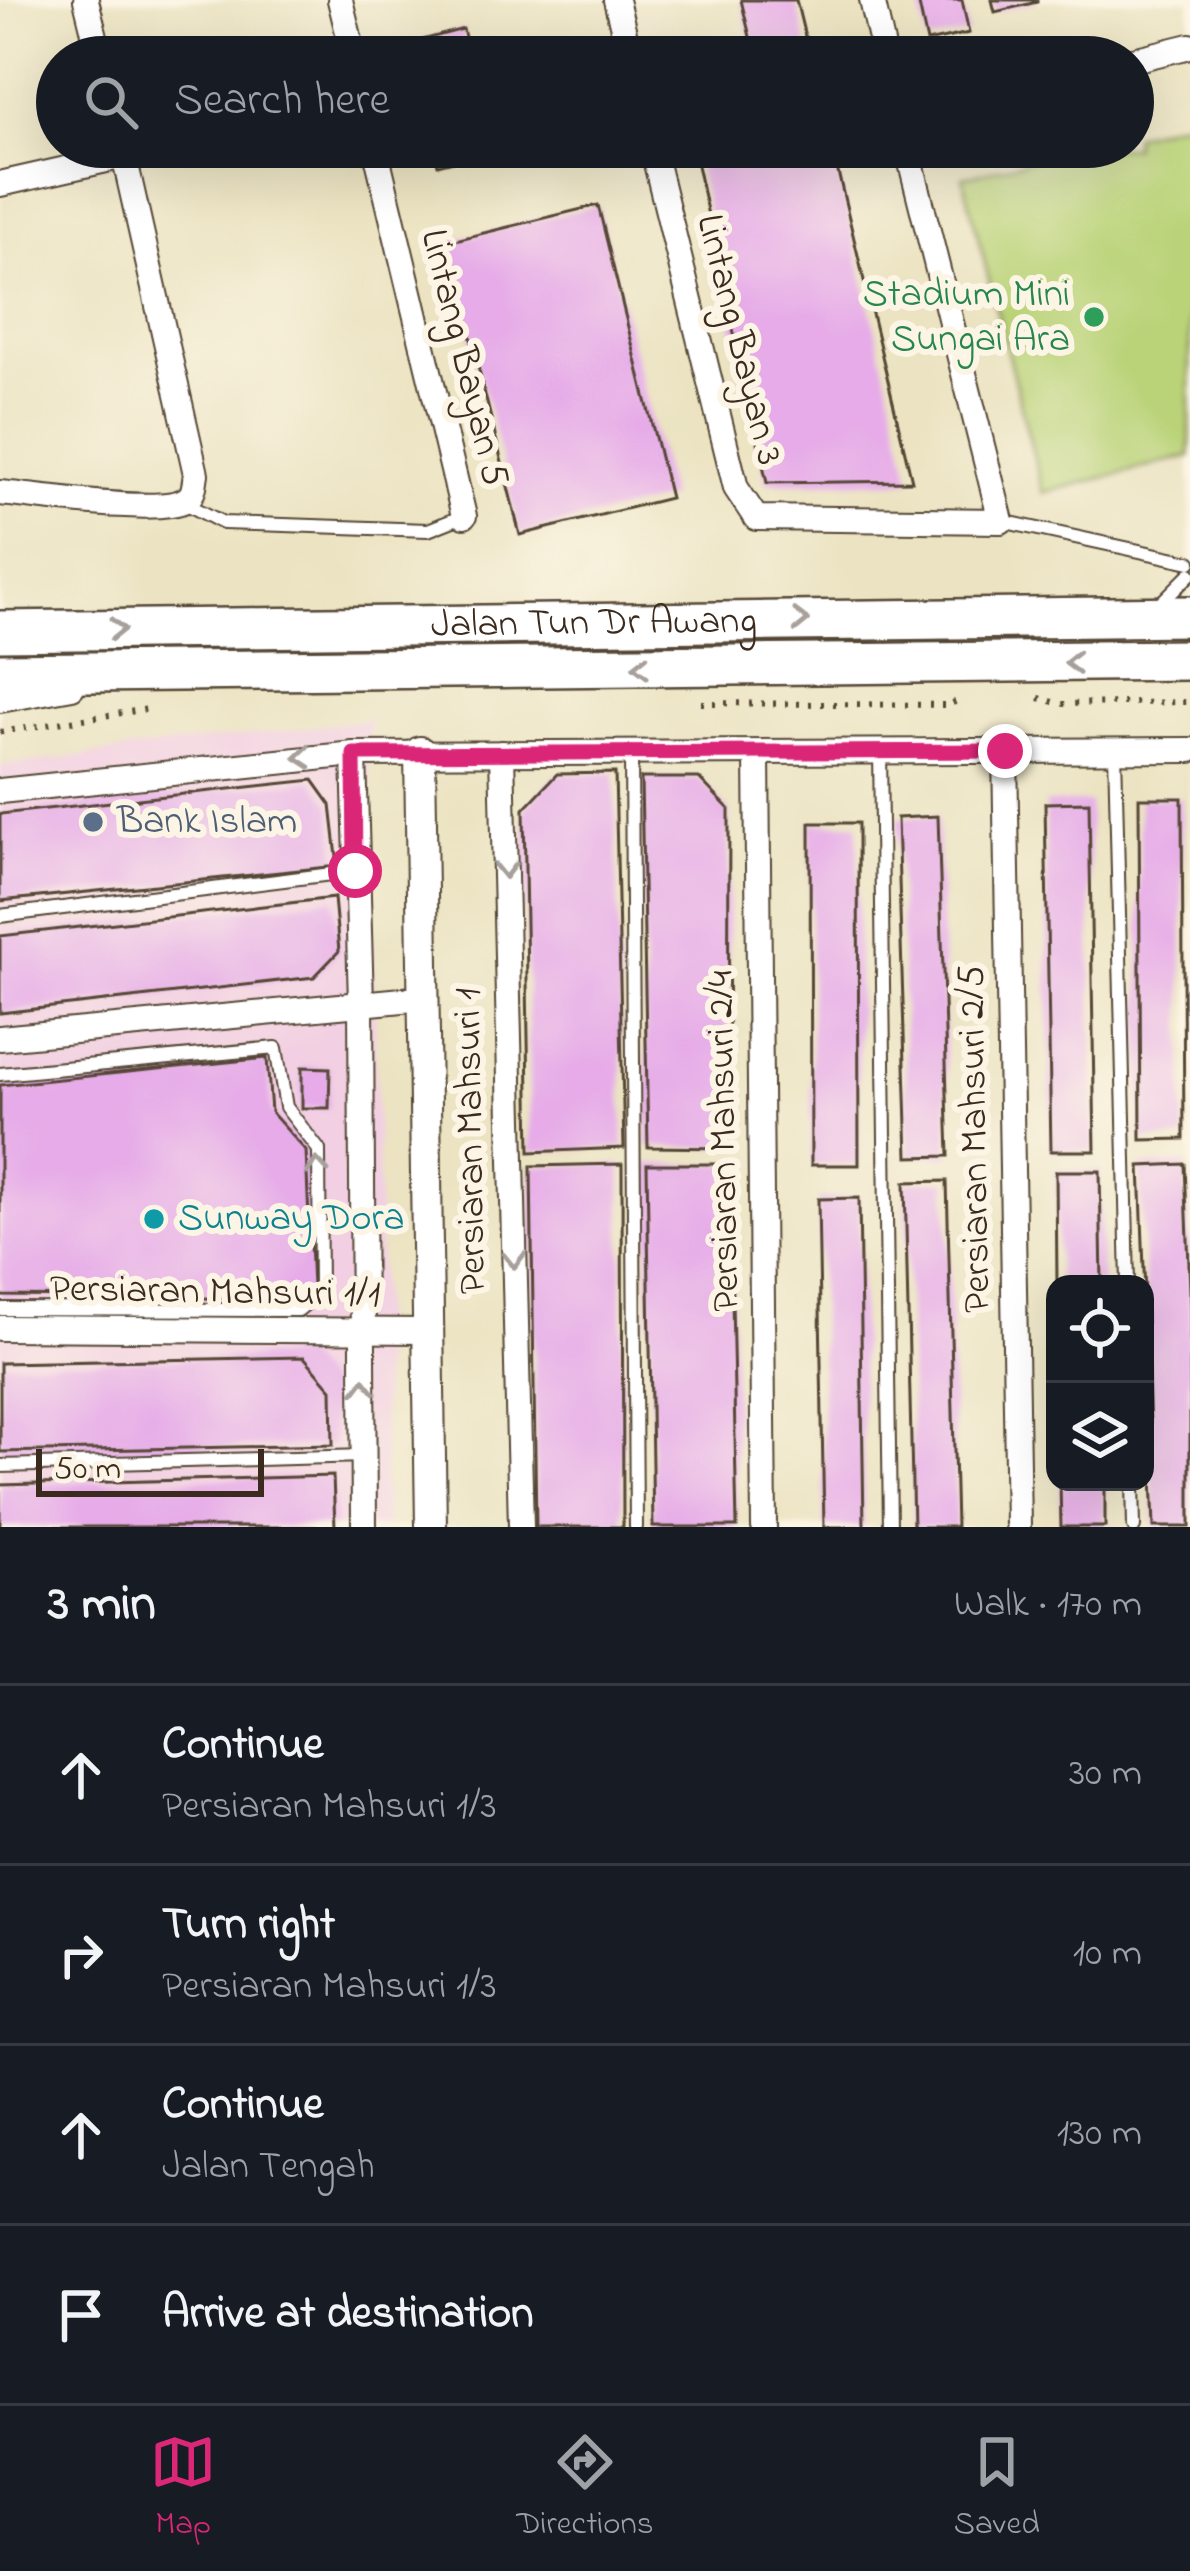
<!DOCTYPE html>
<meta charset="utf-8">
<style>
body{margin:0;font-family:"Indie Flower",sans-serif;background:#242831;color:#f1f3f6}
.controls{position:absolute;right:36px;bottom:36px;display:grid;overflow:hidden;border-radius:24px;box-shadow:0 12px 48px #0002}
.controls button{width:108px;height:108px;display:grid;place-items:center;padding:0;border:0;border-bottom:3px solid #363941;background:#171b24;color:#f1f3f6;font:60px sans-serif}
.scale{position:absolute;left:36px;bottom:30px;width:228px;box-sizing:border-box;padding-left:12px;border:6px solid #3b2a1e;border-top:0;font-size:33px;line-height:42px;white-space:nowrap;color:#3b2a1e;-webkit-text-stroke:9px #fcf5e5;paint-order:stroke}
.stop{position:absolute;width:36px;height:36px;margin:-27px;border:9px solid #db2777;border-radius:50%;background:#fff}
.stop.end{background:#db2777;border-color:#fff;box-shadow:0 3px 12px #0008}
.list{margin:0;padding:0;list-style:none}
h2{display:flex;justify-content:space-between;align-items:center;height:156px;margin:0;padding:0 48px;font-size:51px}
h2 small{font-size:39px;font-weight:400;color:#9ea1a6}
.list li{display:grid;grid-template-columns:78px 1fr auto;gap:36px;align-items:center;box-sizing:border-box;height:180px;padding:0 48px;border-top:3px solid #363941}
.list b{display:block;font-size:45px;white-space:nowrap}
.list p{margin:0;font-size:39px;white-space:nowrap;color:#9ea1a6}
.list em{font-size:39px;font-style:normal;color:#9ea1a6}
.icon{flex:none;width:66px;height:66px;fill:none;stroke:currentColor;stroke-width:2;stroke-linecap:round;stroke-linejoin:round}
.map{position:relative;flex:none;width:1190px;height:1527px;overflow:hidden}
.search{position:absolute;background:#171b24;box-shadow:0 12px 48px #0002;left:36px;right:36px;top:36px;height:132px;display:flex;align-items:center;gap:30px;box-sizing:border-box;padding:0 42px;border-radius:66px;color:#9ea1a6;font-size:45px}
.sheet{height:876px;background:#171b24}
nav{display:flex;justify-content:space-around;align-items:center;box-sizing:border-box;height:168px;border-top:3px solid #363941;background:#171b24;font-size:33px;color:#9ea1a6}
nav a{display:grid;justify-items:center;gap:6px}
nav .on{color:#db2777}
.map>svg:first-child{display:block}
</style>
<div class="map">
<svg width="1190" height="1527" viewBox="0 0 1190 1527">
<rect width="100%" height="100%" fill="#fcf5e5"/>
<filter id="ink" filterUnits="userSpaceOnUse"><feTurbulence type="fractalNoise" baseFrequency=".00833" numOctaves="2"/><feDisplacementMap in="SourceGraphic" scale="24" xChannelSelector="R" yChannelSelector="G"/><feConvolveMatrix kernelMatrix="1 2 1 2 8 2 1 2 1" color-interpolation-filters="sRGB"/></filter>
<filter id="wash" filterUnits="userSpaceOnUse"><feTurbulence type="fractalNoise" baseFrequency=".004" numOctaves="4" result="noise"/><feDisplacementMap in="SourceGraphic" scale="48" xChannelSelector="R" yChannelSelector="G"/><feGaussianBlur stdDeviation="2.7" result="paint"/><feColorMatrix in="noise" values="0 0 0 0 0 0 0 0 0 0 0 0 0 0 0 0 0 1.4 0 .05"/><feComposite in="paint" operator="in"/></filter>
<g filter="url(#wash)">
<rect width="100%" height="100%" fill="#ebe3c1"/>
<path fill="#f2cfe2" d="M369 720 385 1527H0V766Z"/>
<path fill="#bad378" stroke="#7a7e4b" stroke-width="3" d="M1190 120V456L1043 493 963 177 1083 147H1133V135Z"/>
<g id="blocks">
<g fill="#e6abe8">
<path d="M741 0H796L810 57H755Z"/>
<path d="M918 0H962L969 33 927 42Z"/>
<path d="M992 0H1037V2L995 12Z"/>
<path d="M463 29 470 57H410L407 44Z"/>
<path d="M433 147H493L494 151 438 165Z"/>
<path d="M693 147H832L912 481 767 483Z"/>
<path d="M598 205 670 498 520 535 447 242Z"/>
<path d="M615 773 624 1148 530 1152 524 809 557 774Z"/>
<path d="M641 778H699L729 809 728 1148 648 1147Z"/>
<path d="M313 780 331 805 338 866 0 901V814Z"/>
<path d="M1139 798H1182L1184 1139 1141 1140Z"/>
<path d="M1089 802 1095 1151H1051L1045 803Z"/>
<path d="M938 816 949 1156 908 1157 897 818Z"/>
<path d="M810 823H858L859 1165H811Z"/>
<path d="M334 898 339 951 314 977 0 1013V936Z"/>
<path d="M267 1058 271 1112 306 1151 312 1287 298 1299 0 1296V1085Z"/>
<path d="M302 1067 330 1068 329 1108H302Z"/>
<path d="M622 1164 623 1527H536L531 1166Z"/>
<path d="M647 1164H729L737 1527H653Z"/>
<path d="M1185 1164 1190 1291V1527H1154L1140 1166Z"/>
<path d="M1056 1171H1100L1102 1284H1057Z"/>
<path d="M947 1181 956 1527H913L905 1182Z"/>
<path d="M859 1198 864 1527H824L818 1199Z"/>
<path d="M304 1357 332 1389 333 1445 0 1452V1363Z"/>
<path d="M333 1476 335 1527H0V1485Z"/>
<path d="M1060 1482H1105V1527H1061Z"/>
</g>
</g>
</g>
<g filter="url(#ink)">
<use href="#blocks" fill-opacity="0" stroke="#554636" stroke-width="3"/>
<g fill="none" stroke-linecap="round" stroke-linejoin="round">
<g stroke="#554636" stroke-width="16">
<g id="service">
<path d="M183 502 223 523 428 530 463 516"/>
<path d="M1001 521 1190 562"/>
<path d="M1158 606 1190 574"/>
<path d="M880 750 890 1527"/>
<path d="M1115 750 1128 1284"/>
<path d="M631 753 636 1527"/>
<path d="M0 916 355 871"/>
<path d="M0 1074 276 1048 286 1107 319 1150 320 1292 298 1310 0 1309"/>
<path d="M0 1466 365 1456"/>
<path d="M1133 1482 1134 1527"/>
</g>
</g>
<g stroke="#554636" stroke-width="28">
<g id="minor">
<path d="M86 0 100 57"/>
<path d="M340 0 354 57"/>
<path d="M616 0 630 57"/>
<path d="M872 0 885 57"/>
<path d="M1133 60 1190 46"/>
<path d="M375 147 464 516"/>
<path d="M652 147 736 488 756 518 1001 521 907 147"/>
<path d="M0 184 124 156"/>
<path d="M0 493C35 496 160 515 185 500 195 495 194 484 196 474L122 147"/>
<path d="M0 700 72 687"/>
<path d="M1005 751 1018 1527"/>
<path d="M502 753 521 1527"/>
<path d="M354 754 361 1003 364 1527"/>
<path d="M757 754 764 1527"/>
<path d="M0 791 354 754 1190 750"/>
<path d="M0 1038 424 998"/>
<path d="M0 1328 428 1331"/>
</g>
</g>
<g stroke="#554636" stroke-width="34">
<path id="tertiary" d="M420 752 431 1527"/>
</g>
<g stroke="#554636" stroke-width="44">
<g id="primary">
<path id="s1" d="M0 631 1190 616"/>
<path d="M0 673 1190 660"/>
</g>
</g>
<g stroke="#554636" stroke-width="6" stroke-dasharray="3 9" stroke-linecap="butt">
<path d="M1039 698 1062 704 1190 702"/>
<path d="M701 703 948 705 962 699"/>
<path d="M0 732 148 709"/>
</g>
<use href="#service" stroke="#fff" stroke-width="12"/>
<use href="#minor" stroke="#fff" stroke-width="24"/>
<use href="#tertiary" stroke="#fff" stroke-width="30"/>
<use href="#primary" stroke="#fff" stroke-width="39"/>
</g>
<defs><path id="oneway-chevron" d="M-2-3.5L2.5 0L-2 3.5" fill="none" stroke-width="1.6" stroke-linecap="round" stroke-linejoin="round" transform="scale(3)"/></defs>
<g stroke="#a79f9a">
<use href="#oneway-chevron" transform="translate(801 620) rotate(-1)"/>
<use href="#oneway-chevron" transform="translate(117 629) rotate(-1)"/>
<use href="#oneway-chevron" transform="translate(1073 663) rotate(179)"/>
<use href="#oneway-chevron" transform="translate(641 667) rotate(179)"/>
<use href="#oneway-chevron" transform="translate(303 757) rotate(175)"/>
<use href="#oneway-chevron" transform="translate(505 870) rotate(89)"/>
<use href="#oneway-chevron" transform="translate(317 1166) rotate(-95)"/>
<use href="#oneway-chevron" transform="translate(514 1260) rotate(89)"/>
<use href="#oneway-chevron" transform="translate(364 1387) rotate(-91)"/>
</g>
</g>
<g fill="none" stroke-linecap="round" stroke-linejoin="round" filter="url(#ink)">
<path stroke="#db2777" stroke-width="15" d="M355 871 354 754 1005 751"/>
</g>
<circle fill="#2e9e5b" stroke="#fcf5e5" stroke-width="4.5" cx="1094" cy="317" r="12"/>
<circle fill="#5c6f8a" stroke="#fcf5e5" stroke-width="4.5" cx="93" cy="822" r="12"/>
<circle fill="#0f9aa8" stroke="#fcf5e5" stroke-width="4.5" cx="154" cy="1219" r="12"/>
<g text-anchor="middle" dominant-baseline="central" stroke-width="12" stroke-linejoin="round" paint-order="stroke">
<g font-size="39" fill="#27864d" stroke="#fcf5e5" text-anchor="end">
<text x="1070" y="295">Stadium Mini<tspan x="1070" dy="45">Sungai Ara</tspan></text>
</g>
<g font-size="39" fill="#3b2a1e" stroke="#fcf5e5">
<text transform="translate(738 340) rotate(76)">Lintang Bayan 3</text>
<text transform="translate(463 358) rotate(76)">Lintang Bayan 5</text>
<text stroke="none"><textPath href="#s1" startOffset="594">Jalan Tun Dr Awang</textPath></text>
<text transform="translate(976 1139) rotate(-91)">Persiaran Mahsuri 2/5</text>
<text transform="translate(472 1141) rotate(-91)">Persiaran Mahsuri 1</text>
<text transform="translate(725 1141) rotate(-91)">Persiaran Mahsuri 2/4</text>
<text transform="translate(215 1293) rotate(1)">Persiaran Mahsuri 1/1</text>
</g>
<g font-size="39" fill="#4e5e75" stroke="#fcf5e5" text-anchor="start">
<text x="117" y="822">Bank Islam</text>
</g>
<g font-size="39" fill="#0d838f" stroke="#fcf5e5" text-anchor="start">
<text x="178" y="1219">Sunway Dora</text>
</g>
</g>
</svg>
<div class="controls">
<button><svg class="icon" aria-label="locate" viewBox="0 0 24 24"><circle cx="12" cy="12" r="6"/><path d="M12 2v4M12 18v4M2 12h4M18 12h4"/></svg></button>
<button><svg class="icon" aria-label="layers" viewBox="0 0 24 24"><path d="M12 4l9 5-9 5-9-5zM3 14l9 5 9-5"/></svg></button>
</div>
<div class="scale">50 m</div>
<div class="stop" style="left:355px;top:871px"></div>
<div class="stop end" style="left:1005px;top:751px"></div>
<div class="search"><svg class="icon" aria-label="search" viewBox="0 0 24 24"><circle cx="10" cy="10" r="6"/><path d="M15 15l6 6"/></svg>Search here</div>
</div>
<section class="sheet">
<h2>3 min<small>Walk · 170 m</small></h2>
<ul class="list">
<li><svg class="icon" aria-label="ahead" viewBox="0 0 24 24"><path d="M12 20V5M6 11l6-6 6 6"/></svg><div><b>Continue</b><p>Persiaran Mahsuri 1/3</p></div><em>30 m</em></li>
<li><svg class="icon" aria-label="right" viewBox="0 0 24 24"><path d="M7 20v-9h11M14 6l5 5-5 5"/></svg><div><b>Turn right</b><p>Persiaran Mahsuri 1/3</p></div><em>10 m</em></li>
<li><svg class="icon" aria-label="ahead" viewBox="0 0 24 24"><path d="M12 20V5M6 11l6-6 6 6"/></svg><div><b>Continue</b><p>Jalan Tengah</p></div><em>130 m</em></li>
<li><svg class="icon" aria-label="arrive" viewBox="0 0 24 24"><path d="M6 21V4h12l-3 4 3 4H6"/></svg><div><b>Arrive at destination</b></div></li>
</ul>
</section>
<nav>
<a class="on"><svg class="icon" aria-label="map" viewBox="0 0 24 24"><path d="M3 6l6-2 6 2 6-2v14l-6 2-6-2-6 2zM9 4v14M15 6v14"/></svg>Map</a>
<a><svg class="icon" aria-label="directions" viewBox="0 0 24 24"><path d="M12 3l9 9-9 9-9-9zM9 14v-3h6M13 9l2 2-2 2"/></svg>Directions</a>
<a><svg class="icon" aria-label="saved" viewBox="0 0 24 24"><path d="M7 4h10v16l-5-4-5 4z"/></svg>Saved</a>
</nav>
